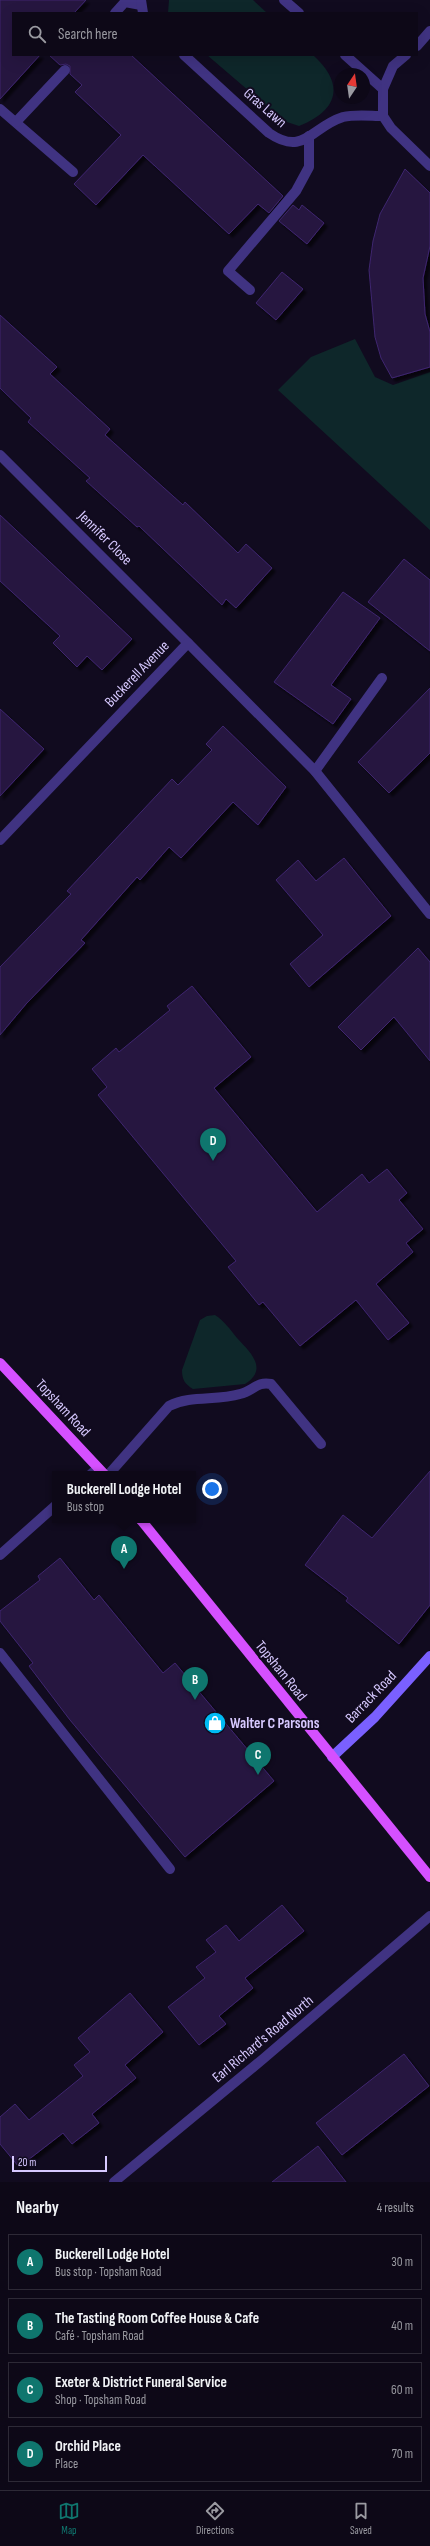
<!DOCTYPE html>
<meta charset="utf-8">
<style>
body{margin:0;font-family:"Sofia Sans Condensed",sans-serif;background:#1b1624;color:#f1f3f6}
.compass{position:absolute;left:334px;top:68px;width:36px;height:36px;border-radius:50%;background:#0d0817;box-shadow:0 4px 16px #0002;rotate:13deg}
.scale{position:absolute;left:12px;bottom:10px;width:95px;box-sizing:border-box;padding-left:4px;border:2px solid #d7c9ff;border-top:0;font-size:11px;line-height:14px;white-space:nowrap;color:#d7c9ff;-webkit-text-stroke:3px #110b1f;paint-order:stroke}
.you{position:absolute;left:212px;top:1489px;width:14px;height:14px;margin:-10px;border:3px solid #fff;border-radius:50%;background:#1a73e8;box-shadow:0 0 0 6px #1a73e833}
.badge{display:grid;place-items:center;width:26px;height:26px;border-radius:50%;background:#0f766e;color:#fff;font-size:13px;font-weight:700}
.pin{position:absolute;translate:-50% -33px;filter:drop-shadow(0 1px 2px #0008)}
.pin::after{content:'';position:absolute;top:21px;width:14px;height:12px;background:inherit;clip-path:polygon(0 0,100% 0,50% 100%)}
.popup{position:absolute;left:52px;top:1471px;width:144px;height:52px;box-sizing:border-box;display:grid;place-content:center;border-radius:0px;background:#0d0817;filter:drop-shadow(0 1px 3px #0005);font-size:13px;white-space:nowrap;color:#9a9aa1}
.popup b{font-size:15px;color:#f1f3f6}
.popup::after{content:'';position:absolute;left:50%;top:100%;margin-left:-8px;border:8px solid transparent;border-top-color:#0d0817}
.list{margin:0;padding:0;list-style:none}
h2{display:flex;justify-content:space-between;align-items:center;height:52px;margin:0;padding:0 16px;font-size:17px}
h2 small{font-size:13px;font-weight:400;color:#9a9aa1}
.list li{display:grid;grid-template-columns:26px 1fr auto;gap:12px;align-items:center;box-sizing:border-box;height:56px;margin:0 8px 8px;padding:0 8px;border:1px solid #2d2936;border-radius:0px}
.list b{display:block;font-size:15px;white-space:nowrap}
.list p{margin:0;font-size:13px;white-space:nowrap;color:#9a9aa1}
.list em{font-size:13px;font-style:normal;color:#9a9aa1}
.icon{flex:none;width:22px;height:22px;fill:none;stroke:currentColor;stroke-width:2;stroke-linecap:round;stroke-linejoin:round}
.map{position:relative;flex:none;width:430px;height:2182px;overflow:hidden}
.search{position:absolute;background:#0d0817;box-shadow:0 4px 16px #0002;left:12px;right:12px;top:12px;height:44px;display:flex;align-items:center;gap:10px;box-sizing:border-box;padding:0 14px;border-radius:0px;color:#9a9aa1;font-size:15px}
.sheet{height:308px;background:#0d0817}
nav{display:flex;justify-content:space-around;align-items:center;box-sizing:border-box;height:56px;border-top:1px solid #2d2936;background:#0d0817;font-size:11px;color:#9a9aa1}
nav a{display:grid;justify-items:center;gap:2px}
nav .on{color:#0f766e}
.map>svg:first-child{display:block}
</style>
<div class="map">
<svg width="430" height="2182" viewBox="0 0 430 2182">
<defs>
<filter id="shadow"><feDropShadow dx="3.5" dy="3.5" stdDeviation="1" flood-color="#0009"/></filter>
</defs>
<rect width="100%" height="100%" fill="#110b1f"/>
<g fill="#0e272a">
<path d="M169 0H253L267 13H168Z"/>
<path d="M207 55H313C345 84 339 110 299 126L284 121Z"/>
<path d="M355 339 375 377 393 385 430 372V530L278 390 311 357Z"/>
<path d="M215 1315C224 1321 230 1329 237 1338 250 1352 269 1369 245 1384L193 1389C185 1384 182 1380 182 1370L200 1320 207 1316Z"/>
</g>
<g fill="#251641" stroke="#3f266f" filter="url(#shadow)">
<path d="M0 0H86L74 13H13V55H40L0 99Z"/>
<path d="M49 55H131L283 196 269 213 258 204 229 234 143 155 96 205 74 184 121 135 75 92 82 85 70 74V66L66 64 60 65Z"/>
<path d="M405 169 430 193V246L423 278 425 314 430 332V367L392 378 381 358 375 337 369 270 373 241 380 214Z"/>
<path d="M293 205 299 210 302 205 324 223 307 244 279 221Z"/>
<path d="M282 272 303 289 276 320 256 303Z"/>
<path d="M0 315 57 367 50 374 110 429 105 435 183 505 185 502 238 553 246 544 272 568 236 608 226 599 222 605 139 526 137 527 86 481 90 478 28 422 31 418 0 388Z"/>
<path d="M0 515 132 639 102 670 87 656 77 667 53 643 60 636 0 581Z"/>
<path d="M404 559 430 580V651L368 602Z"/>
<path d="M343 592 380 618 331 685 351 699 333 724 274 682Z"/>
<path d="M430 688V753L389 793 358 762Z"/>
<path d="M0 709 44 749 0 796Z"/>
<path d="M223 726 286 787 258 825 233 802 181 858 169 847 140 880 137 877 81 940 85 943 26 1004 0 1035V967L71 894 67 891 172 779 178 785 212 750 206 744Z"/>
<path d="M344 858 391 916 309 987 290 964 323 935 276 880 298 860 316 881Z"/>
<path d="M418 948 430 962V1061L394 1017 361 1050 338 1027Z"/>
<path d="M192 986 251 1057 214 1088 317 1212 362 1174 369 1183 387 1169 407 1193 399 1200 423 1229 406 1243 413 1252 376 1284 409 1323 388 1340 356 1300 300 1346 263 1302 259 1305 228 1267 236 1261 98 1095 107 1087 92 1069 116 1048 119 1052 170 1010 167 1006Z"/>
<path d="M430 1471V1605L399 1644 346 1601 348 1598 305 1565 343 1515 372 1538Z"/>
<path d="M60 1558 94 1600 99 1595 163 1673 175 1663 274 1781 185 1857 70 1720 29 1666 33 1663 0 1621V1611L40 1580 38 1576Z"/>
<path d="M282 1905 304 1931 245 1978 253 1988 219 2016 226 2024 199 2045 168 2007 205 1978 196 1967 216 1952 206 1940 226 1925 239 1941Z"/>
<path d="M130 1993 163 2032 125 2065 136 2078 92 2114 99 2123 72 2144 63 2133 19 2167 0 2144V2117L15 2104 29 2120 83 2076 74 2065 90 2052 78 2038Z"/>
<path d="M404 2054 429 2086 342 2155 316 2123Z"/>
<path d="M318 2146 346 2182H272Z"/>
</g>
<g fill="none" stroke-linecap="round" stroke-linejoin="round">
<g stroke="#403382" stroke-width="10">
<path d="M115 13 125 2 141 5"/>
<path d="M0 109 73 172"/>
<path d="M16 122 65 70"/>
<path d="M250 290 228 271 296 191 309 167V136"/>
<path d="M109 1474 169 1406C191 1395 216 1401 240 1394 253 1391 257 1381 271 1384L321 1444"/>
<path d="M0 1653 170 1869"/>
</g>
<g stroke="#403382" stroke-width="10">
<path d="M141 0 143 13"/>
<path d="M284 0 299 13"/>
<path d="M417 46 430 31"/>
<path d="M184 55 269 133C304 157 311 127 343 117 355 114 371 116 383 116"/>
<path d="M345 55 383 89 393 66 406 55"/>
<path d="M383 89V116L391 128 430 166"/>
<path d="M0 455 188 643"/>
<path d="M315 771 382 678"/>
<path d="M0 840 188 643 315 771 430 914"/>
<path d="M91 1474 98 1468"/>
<path d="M0 1555 55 1506"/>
<path d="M114 2182 263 2059 430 1916"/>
</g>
<path stroke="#7a60ff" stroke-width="10" d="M332 1757 375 1717 430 1656"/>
<g stroke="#d550ff" stroke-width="10">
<path d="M0 1363 104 1474"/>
<path d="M141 1520 430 1877"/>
</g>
</g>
<defs>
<g id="shop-disc" transform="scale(1.15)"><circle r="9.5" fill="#00bbf4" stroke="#110b1f"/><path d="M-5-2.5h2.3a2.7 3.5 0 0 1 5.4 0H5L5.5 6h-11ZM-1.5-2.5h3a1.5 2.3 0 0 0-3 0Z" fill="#fff"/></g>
</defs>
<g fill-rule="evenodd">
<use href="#shop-disc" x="215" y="1723"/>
</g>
<g text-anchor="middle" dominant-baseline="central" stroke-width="4" stroke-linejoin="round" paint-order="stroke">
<g font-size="15" fill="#d7c9ff" stroke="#110b1f">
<text transform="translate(265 108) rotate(41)">Gras Lawn</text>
<text transform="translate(105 538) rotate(45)">Jennifer Close</text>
<text transform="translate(137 674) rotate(-46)">Buckerell Avenue</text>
<text transform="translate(63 1408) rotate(47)">Topsham Road</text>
<text transform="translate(281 1671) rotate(51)">Topsham Road</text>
<text transform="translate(371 1697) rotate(-46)">Barrack Road</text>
<text transform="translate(263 2039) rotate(-40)">Earl Richard's Road North</text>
</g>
<g font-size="15" font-weight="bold" fill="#d7c9ff" stroke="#110b1f" text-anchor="start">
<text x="230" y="1723">Walter C Parsons</text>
</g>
</g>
</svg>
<svg class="compass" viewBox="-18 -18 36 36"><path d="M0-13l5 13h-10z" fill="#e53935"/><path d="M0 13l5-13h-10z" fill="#9a9aa1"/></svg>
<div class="scale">20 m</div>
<div class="you"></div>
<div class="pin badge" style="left:124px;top:1569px">A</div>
<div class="popup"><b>Buckerell Lodge Hotel</b>Bus stop</div>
<div class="pin badge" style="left:195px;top:1700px">B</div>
<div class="pin badge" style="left:258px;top:1775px">C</div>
<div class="pin badge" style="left:213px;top:1161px">D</div>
<div class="search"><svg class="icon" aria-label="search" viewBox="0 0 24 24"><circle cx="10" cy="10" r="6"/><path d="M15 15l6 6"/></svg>Search here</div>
</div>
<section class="sheet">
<h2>Nearby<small>4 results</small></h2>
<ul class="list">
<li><span class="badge">A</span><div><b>Buckerell Lodge Hotel</b><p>Bus stop · Topsham Road</p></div><em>30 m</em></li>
<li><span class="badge">B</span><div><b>The Tasting Room Coffee House &amp; Cafe</b><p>Café · Topsham Road</p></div><em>40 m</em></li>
<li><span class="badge">C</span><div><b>Exeter &amp; District Funeral Service</b><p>Shop · Topsham Road</p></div><em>60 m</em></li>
<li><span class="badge">D</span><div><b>Orchid Place</b><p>Place</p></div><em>70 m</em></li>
</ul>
</section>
<nav>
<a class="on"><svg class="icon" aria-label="map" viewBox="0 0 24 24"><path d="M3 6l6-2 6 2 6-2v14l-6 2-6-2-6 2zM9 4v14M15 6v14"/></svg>Map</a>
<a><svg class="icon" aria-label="directions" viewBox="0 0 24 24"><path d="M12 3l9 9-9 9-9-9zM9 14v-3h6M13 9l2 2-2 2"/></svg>Directions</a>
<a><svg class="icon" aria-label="saved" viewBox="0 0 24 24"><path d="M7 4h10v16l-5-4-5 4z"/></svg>Saved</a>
</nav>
